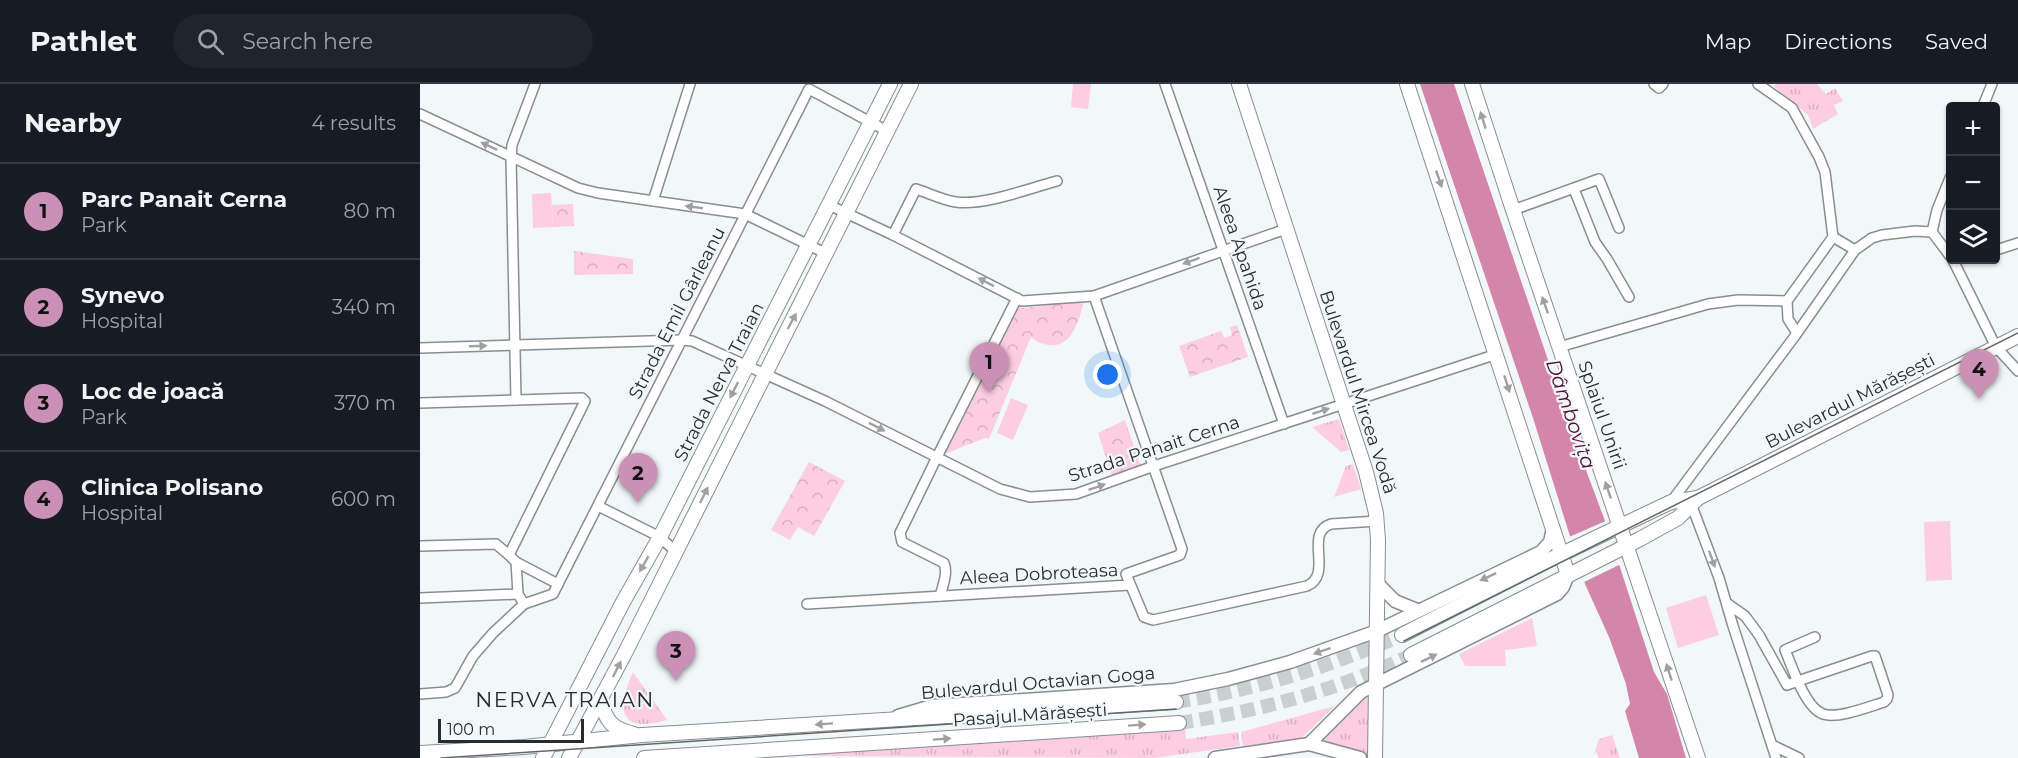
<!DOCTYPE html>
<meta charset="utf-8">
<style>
body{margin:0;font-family:Montserrat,sans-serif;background:#20242c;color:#f1f3f6}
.controls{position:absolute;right:18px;top:18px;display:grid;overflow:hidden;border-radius:6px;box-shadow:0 2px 4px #0004}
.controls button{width:54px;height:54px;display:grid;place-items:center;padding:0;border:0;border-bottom:2px solid #363941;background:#171b24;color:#f1f3f6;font:30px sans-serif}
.scale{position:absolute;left:18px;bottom:15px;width:146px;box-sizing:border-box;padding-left:6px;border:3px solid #292b2c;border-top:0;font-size:16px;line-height:21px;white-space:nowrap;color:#292b2c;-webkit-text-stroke:4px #f2f8fa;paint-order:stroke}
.you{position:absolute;left:688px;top:291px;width:21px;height:21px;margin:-15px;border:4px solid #fff;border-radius:50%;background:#1a73e8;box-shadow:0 0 0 9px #1a73e833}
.badge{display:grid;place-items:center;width:39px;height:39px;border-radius:50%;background:#cb90b6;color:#111;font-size:20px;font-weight:700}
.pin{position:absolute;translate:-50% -50px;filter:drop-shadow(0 2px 3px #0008)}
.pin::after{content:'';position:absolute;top:32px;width:21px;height:18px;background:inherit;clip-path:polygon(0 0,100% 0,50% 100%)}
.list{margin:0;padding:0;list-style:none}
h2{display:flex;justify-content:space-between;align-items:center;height:78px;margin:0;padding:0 24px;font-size:26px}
h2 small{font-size:20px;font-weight:400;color:#9ea1a6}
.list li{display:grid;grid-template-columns:39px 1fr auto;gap:18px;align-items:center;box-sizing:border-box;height:96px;padding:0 24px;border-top:2px solid #363941}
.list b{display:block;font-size:22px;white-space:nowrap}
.list p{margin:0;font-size:20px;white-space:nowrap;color:#9ea1a6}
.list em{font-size:20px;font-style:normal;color:#9ea1a6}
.icon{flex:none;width:33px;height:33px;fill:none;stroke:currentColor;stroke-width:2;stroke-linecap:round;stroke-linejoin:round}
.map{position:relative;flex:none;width:1598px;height:674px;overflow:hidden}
header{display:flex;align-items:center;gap:36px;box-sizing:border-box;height:84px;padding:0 30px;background:#171b24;border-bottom:2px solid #363941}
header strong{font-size:28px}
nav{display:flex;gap:33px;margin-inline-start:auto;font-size:21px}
.search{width:420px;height:54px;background:#20242c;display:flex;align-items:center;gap:15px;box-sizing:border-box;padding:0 21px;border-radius:33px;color:#9ea1a6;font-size:22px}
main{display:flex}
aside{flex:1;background:#171b24}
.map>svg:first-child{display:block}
</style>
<header>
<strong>Pathlet</strong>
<div class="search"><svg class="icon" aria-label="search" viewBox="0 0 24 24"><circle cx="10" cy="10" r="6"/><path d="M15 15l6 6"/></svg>Search here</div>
<nav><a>Map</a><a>Directions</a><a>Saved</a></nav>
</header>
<main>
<aside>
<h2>Nearby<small>4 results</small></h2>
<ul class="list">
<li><span class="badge">1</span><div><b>Parc Panait Cerna</b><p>Park</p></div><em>80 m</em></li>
<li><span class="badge">2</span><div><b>Synevo</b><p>Hospital</p></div><em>340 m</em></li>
<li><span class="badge">3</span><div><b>Loc de joacă</b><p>Park</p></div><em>370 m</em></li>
<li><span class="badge">4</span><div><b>Clinica Polisano</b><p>Hospital</p></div><em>600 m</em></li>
</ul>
</aside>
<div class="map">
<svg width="1598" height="674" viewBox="0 0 1598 674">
<defs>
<pattern id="grass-tufts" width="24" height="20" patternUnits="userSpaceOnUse" patternTransform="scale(1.5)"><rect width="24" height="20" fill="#fdcde1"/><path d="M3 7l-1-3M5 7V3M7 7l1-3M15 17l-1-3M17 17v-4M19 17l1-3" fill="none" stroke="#d9b0c1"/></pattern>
<pattern id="park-crowns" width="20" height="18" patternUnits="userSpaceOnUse" patternTransform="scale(1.5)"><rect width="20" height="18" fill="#fdcde1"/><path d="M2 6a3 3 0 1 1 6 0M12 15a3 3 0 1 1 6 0" fill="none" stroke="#d9b0c1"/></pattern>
</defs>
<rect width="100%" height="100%" fill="#f2f8fa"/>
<g fill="url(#grass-tufts)">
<path d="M1357 0H1397L1406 10 1415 4 1423 17 1414 21 1418 30 1393 45 1388 31 1353 2Z"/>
<path d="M919 335 929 366 921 368 892 343Z"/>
<path d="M933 380 941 405 914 413 926 382Z"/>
<path d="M213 588 247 636C199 650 196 626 213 588Z"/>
<path d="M951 613 950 672 897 657 938 616Z"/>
<path d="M915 622 880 655 823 663 821 648Z"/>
<path d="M765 643 766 655 818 648 820 662 734 674 386 672 385 668Z"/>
<path d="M1192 651 1200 674H1179L1175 667 1179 655Z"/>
</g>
<g fill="url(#park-crowns)">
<path d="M153 120 154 142 133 143 132 121Z"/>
<path d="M154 167 213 175V190L154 191Z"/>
<path d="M597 214 602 224 664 217C659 236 652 265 628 261 620 259 616 258 611 253L569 355 565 354 517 373Z"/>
<path d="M817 241 828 273 770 293 759 262 801 247 804 254 812 251 810 243Z"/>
<path d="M705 336 721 383 692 392 678 349Z"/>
<path d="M389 378 425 397 394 452 378 443 370 456 351 446Z"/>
</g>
<g fill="#fdcde1">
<path d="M653 0H671L668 25 651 23Z"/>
<path d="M131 109 133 143 113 144 112 110Z"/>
<path d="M591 314 608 321 593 356 577 349Z"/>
<path d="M1530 437 1532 496 1506 497 1504 438Z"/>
<path d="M1286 511 1299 551 1258 564 1246 524Z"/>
<path d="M1112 534 1117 562 1085 566 1086 582H1045L1039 570Z"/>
</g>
<path fill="#d485aa" d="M1000 0H1034L1160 370 1185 437 1234 588 1247 610 1266 674H1219L1205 627 1210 620 1206 600 1189 553 1165 500 1113 334Z"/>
<path fill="#f2f8fa" d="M1188 436 1201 480 1162 499 1149 453Z"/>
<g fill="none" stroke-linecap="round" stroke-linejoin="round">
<g stroke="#cacfd1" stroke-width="14" stroke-dasharray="14 7" stroke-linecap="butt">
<path d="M756 618C835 606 909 583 982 551"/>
<path d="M759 639C839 627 918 606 991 571"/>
</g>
<g stroke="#888e90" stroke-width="12">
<g id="minor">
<path d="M745 0 864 340"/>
<path d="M1234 0 1239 4 1243 0"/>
<path d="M1338 0 1372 24 1399 73 1405 88 1413 153"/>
<path d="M1563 22 1572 0"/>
<path d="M0 30 158 104 178 109 325 130 405 169"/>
<path d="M1530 94 1517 126 1512 148 1530 172"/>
<path d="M1154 105 1175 158 1187 175 1209 213"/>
<path d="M233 117 270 0"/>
<path d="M409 121 473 151 602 217 674 212 866 145"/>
<path d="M1093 126 1179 95 1199 144"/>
<path d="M473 151 496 105C509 109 522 116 536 118 564 122 610 104 637 97"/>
<path d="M1413 153 1435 166"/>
<path d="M1576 166 1598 159"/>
<path d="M1533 176 1576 263 1598 287"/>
<path d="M674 212 762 465 760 471 706 490 724 533 733 536 887 502C914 490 883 449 911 440L957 437"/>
<path d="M1377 249 1368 235 1367 217 1413 153"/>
<path d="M1139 263 1288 220 1318 216 1367 217"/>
<path d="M0 264 262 256 272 257 405 317 580 405 610 413 656 410 734 382 1077 270"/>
<path d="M96 316 91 73 92 61 115 0"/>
<path d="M0 319 162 314 165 317 89 471 96 478 98 510 104 520"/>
<path d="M1270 417 1299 494 1313 542 1356 674"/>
<path d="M1251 418 1375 252 1435 166 1452 154 1462 151 1495 147 1512 148"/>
<path d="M178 422 240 453 256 468"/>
<path d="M0 462 76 460 89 471"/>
<path d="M96 478 138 500"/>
<path d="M520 512C523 501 528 489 524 479L482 458 480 449 517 373 597 214"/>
<path d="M0 514 98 510"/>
<path d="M387 520 710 501"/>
<path d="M1308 520 1325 532 1339 551 1367 601 1378 597 1452 572H1455L1468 611 1467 615 1464 618C1448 623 1418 635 1403 630 1385 624 1372 582 1365 566L1395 553"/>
<path d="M0 610 26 608 35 604 53 572 73 549 104 520 133 510 389 5 467 47"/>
<path d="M1352 661 1379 674"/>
</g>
</g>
<g stroke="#888e90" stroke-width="15">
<g id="tertiary">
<path d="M958 500 975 517 997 526"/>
<path d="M478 632 512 622 754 606 808 595 870 578 957 547 1121 468 1130 458 1133 444"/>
<path d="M889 660 940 674"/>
<path d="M795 674 889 660 941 608 1137 510 1143 503 1148 491"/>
</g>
</g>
<g stroke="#888e90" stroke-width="16">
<g id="secondary">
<path d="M819 0 946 388 956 429 958 456 955 674"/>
<path d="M987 0 1148 491"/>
<path d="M1052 0 1093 126 1278 674"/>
<path d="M982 551 1125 478 1251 418 1278 414"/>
<path d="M991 571 1220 455 1258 434 1278 414 1598 252"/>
<path d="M181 615C185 637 192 645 214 650"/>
<path d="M0 669 104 663 222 651 756 618"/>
<path d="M123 674 203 518 240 453 470 0"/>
<path d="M149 674 205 569 491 0"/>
<path d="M224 674 759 639"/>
</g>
</g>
<use href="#minor" stroke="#fff" stroke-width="9"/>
<use href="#tertiary" stroke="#fff" stroke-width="12"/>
<use href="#secondary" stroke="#fff" stroke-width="14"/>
<g stroke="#646768" stroke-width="1.5">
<path d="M984 557 1598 249"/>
<path d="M21 674 756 625"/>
</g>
</g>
<defs><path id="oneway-solid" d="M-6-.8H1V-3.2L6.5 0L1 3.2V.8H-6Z" transform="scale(1.5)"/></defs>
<g fill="#9fa0a0">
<use href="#oneway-solid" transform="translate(1063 36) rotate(-107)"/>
<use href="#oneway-solid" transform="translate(69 62) rotate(-155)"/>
<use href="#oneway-solid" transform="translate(1019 95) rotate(71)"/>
<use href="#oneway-solid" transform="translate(274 123) rotate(-172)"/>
<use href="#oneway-solid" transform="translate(771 177) rotate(160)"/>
<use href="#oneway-solid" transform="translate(566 198) rotate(-153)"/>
<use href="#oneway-solid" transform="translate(1125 221) rotate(-109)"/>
<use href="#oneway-solid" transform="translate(372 237) rotate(-62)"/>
<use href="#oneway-solid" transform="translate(58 262) rotate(-2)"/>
<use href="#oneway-solid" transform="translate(1087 300) rotate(72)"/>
<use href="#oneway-solid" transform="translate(314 306) rotate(117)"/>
<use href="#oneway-solid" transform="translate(901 327) rotate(-18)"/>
<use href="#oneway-solid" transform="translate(457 343) rotate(27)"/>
<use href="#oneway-solid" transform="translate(677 403) rotate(-19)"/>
<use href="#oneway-solid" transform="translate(1188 406) rotate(-109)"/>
<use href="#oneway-solid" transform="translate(284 411) rotate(-64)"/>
<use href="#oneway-solid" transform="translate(1292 475) rotate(70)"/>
<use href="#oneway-solid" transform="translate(224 480) rotate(120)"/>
<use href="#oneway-solid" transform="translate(1068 493) rotate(155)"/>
<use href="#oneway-solid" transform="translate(902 567) rotate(161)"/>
<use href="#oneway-solid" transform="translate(1009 574) rotate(-26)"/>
<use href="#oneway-solid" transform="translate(197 585) rotate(-63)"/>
<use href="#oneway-solid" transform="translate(1249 588) rotate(-108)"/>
<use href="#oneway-solid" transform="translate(404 640) rotate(176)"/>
<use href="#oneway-solid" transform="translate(717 641) rotate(-4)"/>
<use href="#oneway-solid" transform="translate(522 655) rotate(-4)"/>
</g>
<g text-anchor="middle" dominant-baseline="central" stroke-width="4.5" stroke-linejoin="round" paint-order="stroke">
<g font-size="18" fill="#292b2c" stroke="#f2f8fa">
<text transform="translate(820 164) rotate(71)">Aleea Apahida</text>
<text transform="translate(257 229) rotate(-63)">Strada Emil Gârleanu</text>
<text transform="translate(299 298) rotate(-63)">Strada Nerva Traian</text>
<text transform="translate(938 308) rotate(72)">Bulevardul Mircea Vodă</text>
<text transform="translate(1430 317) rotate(-27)">Bulevardul Mărășești</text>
<text transform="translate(1182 331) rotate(71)">Splaiul Unirii</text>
<text transform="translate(734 365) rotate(-18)">Strada Panait Cerna</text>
<text transform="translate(619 490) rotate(-3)">Aleea Dobroteasa</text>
<text transform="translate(618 599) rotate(-5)">Bulevardul Octavian Goga</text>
<text transform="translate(610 631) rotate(-4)">Pasajul Mărășești</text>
</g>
<g font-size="20" font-style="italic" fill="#530d35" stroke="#f2f8fa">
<text transform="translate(1151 330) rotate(71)">Dâmbovița</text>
</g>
<g font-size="21" letter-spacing="1.5" fill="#292b2c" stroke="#f2f8fa">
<text x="145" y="615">NERVA TRAIAN</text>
</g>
</g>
</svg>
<div class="controls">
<button>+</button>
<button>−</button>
<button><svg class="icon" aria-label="layers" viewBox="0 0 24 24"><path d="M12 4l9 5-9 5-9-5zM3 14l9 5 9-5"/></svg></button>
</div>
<div class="scale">100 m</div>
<div class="you"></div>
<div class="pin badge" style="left:569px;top:308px">1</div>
<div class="pin badge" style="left:218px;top:419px">2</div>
<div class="pin badge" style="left:256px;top:597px">3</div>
<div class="pin badge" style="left:1559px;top:315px">4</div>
</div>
</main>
